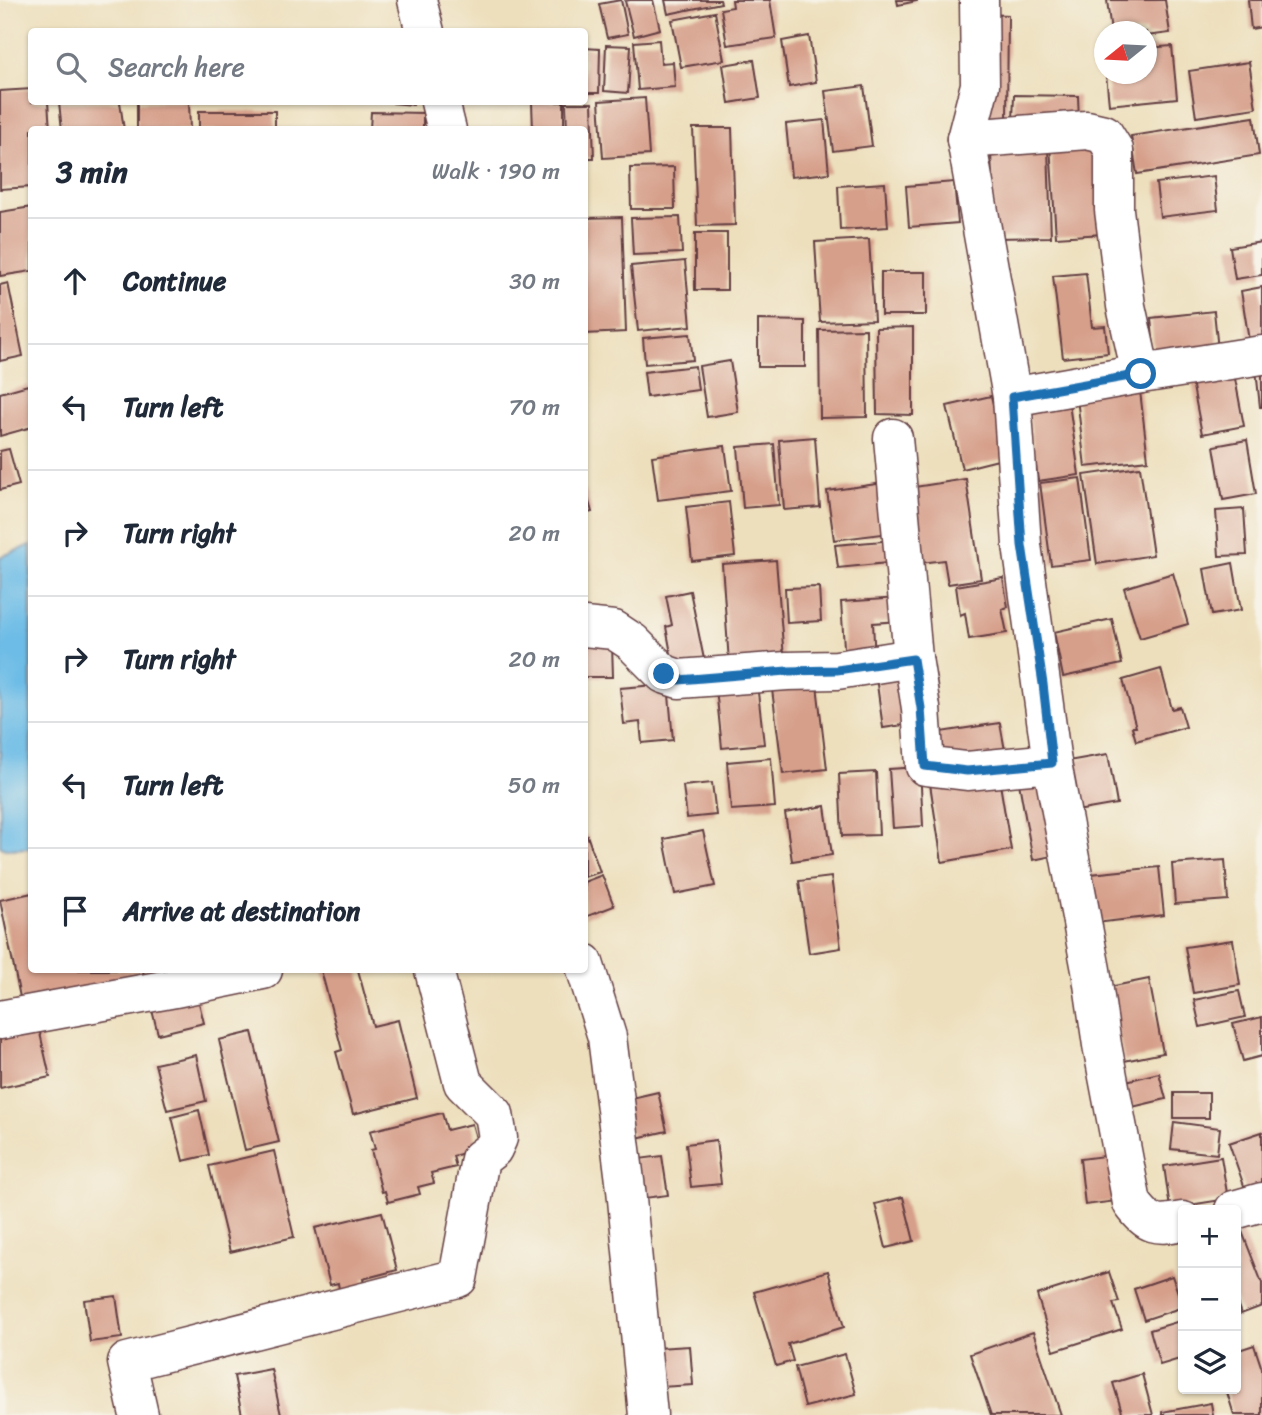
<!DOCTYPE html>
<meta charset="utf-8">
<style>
body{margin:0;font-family:Sriracha,sans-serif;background:#f2f2f3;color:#1f2937}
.controls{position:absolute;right:21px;bottom:21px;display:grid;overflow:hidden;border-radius:7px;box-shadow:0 2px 5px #0004}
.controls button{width:63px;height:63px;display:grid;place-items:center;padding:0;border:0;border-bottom:2px solid #e0e1e3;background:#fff;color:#1f2937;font:35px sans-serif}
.compass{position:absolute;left:1094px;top:21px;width:63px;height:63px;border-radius:50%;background:#fff;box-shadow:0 2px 5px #0004;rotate:252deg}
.stop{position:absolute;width:21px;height:21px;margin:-16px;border:5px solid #1f6fb2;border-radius:50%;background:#fff}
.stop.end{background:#1f6fb2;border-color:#fff;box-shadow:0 2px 7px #0008}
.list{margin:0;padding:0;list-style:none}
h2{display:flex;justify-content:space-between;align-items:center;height:91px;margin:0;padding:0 28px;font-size:30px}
h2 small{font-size:23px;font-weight:400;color:#747a83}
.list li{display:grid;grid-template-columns:46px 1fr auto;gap:21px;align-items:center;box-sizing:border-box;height:126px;padding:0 28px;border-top:2px solid #e0e1e3}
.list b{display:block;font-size:26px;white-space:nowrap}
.list em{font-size:23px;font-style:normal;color:#747a83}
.icon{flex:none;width:38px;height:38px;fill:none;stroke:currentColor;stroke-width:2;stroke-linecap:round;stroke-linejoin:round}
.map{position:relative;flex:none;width:1262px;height:1415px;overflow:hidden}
.search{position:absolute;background:#fff;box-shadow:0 2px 5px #0004;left:28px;top:28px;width:560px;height:77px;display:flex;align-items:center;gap:18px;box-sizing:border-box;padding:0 24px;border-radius:7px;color:#747a83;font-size:26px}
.panel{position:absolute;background:#fff;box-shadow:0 2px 5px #0004;left:28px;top:126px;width:560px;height:847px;border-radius:7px}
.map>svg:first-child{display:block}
</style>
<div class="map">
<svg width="1262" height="1415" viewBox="0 0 1262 1415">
<rect width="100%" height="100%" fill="#f7f3e8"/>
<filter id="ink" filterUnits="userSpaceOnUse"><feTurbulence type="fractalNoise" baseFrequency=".0143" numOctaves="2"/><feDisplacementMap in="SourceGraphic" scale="14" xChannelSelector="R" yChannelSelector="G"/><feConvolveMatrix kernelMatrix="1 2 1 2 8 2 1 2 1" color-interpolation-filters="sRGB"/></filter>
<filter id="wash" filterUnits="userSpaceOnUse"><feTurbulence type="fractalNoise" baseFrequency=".00686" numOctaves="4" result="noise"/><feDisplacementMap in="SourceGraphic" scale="28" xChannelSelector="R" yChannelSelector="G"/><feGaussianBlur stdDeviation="1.57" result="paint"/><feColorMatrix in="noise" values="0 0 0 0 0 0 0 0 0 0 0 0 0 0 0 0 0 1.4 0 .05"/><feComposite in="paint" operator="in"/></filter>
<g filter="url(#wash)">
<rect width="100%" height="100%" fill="#eddfbc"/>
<path fill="#6cbce7" stroke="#5b6e89" stroke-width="2" d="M31 545V848L5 849 0 846V557Z"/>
<g id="blocks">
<g fill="#d69f8a">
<path d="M621 0 628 34 607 38 599 4Z"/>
<path d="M630 0H653L660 29 634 36 625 1Z"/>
<path d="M665 0H720L721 3 668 14Z"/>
<path d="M732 0H770L776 38 727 45 721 9 733 7Z"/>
<path d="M897 0H917V1L898 5Z"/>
<path d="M1107 0H1165L1170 33 1146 36V32H1111Z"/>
<path d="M1248 0H1262V27L1251 29Z"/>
<path d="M715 12 724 60 681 67 672 20Z"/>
<path d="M984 14 1008 15 1007 120H983Z"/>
<path d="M809 36 816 82 789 87 782 41Z"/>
<path d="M659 40 661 63 673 62 675 87 638 90 634 42Z"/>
<path d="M606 45 631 46 628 93 604 91Z"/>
<path d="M1172 46 1177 98 1109 105 1106 74H1146V48Z"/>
<path d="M584 48 600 49 599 93H584Z"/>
<path d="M754 60 760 98 729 103 723 65Z"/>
<path d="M1249 62 1256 108 1196 117 1189 71Z"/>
<path d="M864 86 872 146 833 151 825 91Z"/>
<path d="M32 89V102H48L50 130H32V187L0 189V91Z"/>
<path d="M1014 95 1078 96 1079 121H1013Z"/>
<path d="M645 98 649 155 603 158 599 101Z"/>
<path d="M59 102H120L124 130H62Z"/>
<path d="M137 102H189L190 130H137Z"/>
<path d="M393 102H413V105L393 103Z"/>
<path d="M532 102H564V130H533Z"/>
<path d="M566 103H592L594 158H584V130H567Z"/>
<rect x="199" y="111" width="76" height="19"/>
<path d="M371 112 423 113V130H370Z"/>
<path d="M1254 117 1259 155 1137 174 1131 136Z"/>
<path d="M824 120 829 173 791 177 786 124Z"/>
<path d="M693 128H732L735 225 697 226Z"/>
<path d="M1098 143 1103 234 1056 237 1050 145Z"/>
<path d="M1048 148 1051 237 994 238 991 150Z"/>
<path d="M674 167 675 209H631L630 168Z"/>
<path d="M1214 176 1218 210 1160 217 1156 183Z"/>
<path d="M954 182 958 223 909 227 906 186Z"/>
<path d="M885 183 888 227 840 230 838 186Z"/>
<path d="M32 207V271L0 276V212Z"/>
<path d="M622 217 626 332 584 334V218Z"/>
<path d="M680 217 682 253 633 255 631 218Z"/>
<rect x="695" y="233" width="32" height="57"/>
<path d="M869 239 874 320 820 322 815 242Z"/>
<path d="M1262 242V275L1235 279 1230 247Z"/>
<path d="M685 261 691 326 638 331 631 266Z"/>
<rect x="881" y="272" width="45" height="43"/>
<path d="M1086 273 1092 327 1105 326 1108 353 1063 358 1053 276Z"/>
<path d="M8 283 23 356 0 361V285Z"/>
<path d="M1262 287V345L1250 347 1241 291Z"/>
<path d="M1214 311 1218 350 1155 358 1151 318Z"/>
<path d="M758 320 805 321V367H758Z"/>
<path d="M913 327V415L877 414 876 328Z"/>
<path d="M866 329 867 417 820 418 819 330Z"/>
<path d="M690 334 693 360 645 364 643 338Z"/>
<path d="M1262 359V407H1260L1255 360Z"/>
<path d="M730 361 738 412 707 417 699 366Z"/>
<path d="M1232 363 1244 426 1202 434 1190 371Z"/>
<path d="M695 366 698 390 647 397 644 372Z"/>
<path d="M1139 382 1148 460 1085 467 1076 389Z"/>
<path d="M28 385 32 398V427L0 436V393Z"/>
<path d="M991 396 1006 458 962 469 947 406Z"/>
<path d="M1068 396 1079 475 1038 481 1027 401Z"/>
<path d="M815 437 820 507 784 510 779 440Z"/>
<path d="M1247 440 1256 494 1223 500 1214 446Z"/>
<path d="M774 444 779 505 743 508 738 447Z"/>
<path d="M725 446 731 491 658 500 652 456Z"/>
<path d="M9 449 19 485 0 490V451Z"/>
<path d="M1140 467 1153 555 1097 564 1084 475Z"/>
<path d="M1080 478 1091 560 1051 565 1040 483Z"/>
<path d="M966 479 981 579 948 584 944 560 913 564 902 489Z"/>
<path d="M884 483 891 533 834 540 827 491Z"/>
<path d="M584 485 592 512 584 514Z"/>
<path d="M729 502 735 556 692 561 686 507Z"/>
<path d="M1244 509 1247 555 1219 556 1216 511Z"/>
<path d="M895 540 897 562 838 568 835 545Z"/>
<path d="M776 560 784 658 729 662 722 564Z"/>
<path d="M1233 563 1241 610 1212 615 1204 569Z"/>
<path d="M1173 573 1188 624 1140 638 1124 588Z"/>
<path d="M1003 578 1008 607 1002 609 1007 633 969 639 965 613 960 615 956 586Z"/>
<path d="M819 587 821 621 787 623 785 588Z"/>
<path d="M690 591 706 669 675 675 666 627 672 625 666 596Z"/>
<path d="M899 598 900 621 873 623 875 660 845 662 841 602Z"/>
<path d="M1112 619 1122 664 1063 677 1054 632Z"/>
<path d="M584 644H612L613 677H584Z"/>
<path d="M910 666 917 723 883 728 875 670Z"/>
<path d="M1161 669 1172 709 1180 707 1186 727 1136 741 1132 727H1136L1123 680Z"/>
<path d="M816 677 827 769 783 774 771 682Z"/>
<path d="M668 684 673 740 642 743 640 722 624 724 620 688Z"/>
<path d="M757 684 764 744 722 748 716 688Z"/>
<path d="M1000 723 1006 756 940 766 934 733Z"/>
<path d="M1108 754 1117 804 1065 813 1057 763Z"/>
<path d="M771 758 775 807 731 810 727 762Z"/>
<path d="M920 767 923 826 893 828 889 769Z"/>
<path d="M876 772 879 835 842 836 839 774Z"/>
<path d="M998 772 1011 850 942 862 930 784Z"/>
<path d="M1052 777 1066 853 1033 860 1019 783Z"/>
<path d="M712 783 716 815 687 818 683 786Z"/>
<path d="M825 806 832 855 792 861 785 813Z"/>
<path d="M703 831 715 886 675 894 664 839Z"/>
<path d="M587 835 600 872 584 877V836Z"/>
<path d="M1225 860 1228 900 1175 904 1172 864Z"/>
<path d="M1159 867 1164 915 1096 923 1091 874Z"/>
<path d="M602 875 614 906 585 917 584 882Z"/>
<path d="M831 877 841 948 809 953 799 881Z"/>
<path d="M32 893V970H143L144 976 21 1002 0 900Z"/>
<path d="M1233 940 1240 985 1193 993 1185 947Z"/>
<path d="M321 970H358L373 1026 398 1020 417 1098 353 1114 336 1052 342 1050Z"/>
<path d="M1149 979 1163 1053 1124 1061 1109 987Z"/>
<path d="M1239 991 1245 1017 1200 1027 1194 1000Z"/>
<path d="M197 995 204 1023 158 1034 151 1006Z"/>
<path d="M1262 1017V1056L1243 1061 1233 1024Z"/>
<path d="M37 1020 50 1077 0 1088V1028Z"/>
<path d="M252 1032 279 1142 245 1150 219 1040Z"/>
<path d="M196 1055 206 1101 167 1110 155 1064Z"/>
<path d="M1159 1073 1166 1099 1128 1108 1122 1082Z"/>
<path d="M658 1092 667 1131 632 1139 623 1100Z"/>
<rect x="1174" y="1093" width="35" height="25"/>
<path d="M199 1110 209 1155 183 1161 172 1117Z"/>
<path d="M442 1113 447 1130 472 1124 479 1149 453 1156 456 1167 431 1173 434 1183 418 1187 420 1194 388 1202 385 1191 382 1192 371 1150 375 1149 370 1131Z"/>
<path d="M1174 1122 1220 1128 1217 1154 1171 1149Z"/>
<path d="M1262 1132V1196L1249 1200 1229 1143Z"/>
<path d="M716 1140 721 1184 691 1187 686 1144Z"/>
<path d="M274 1151 294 1237 230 1252 209 1166Z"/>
<path d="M1119 1154 1125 1200 1085 1205 1080 1159Z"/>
<path d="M662 1156 668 1195 637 1199 631 1160Z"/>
<path d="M1221 1157 1228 1199 1170 1208 1164 1166Z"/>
<path d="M903 1197 914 1241 886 1248 875 1204Z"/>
<path d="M382 1212 397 1270 363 1279 365 1288 340 1295 338 1283 330 1285 315 1228Z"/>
<path d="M1236 1216 1262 1283V1306L1241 1314 1236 1300Z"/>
<path d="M828 1271 844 1327 788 1344 793 1361 776 1366 754 1292Z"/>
<path d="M1109 1272 1119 1302 1113 1303 1122 1329 1054 1351 1037 1295Z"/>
<path d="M1172 1276 1183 1307 1144 1320 1134 1289Z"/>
<path d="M116 1296 122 1338 90 1342 84 1300Z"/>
<path d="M1183 1320V1358L1160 1365 1150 1330Z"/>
<path d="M1033 1332 1061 1415H991L970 1354Z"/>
<path d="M1254 1345 1262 1369V1415H1234L1226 1389H1236V1351Z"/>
<path d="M690 1346 693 1385 660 1387 657 1348Z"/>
<path d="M845 1354 856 1394 805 1407 795 1367Z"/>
<path d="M271 1369 281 1415H242L234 1376Z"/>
<path d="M1142 1374 1153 1415H1123L1113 1383Z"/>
<path d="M1211 1403 1213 1415H1162V1412Z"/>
</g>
</g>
</g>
<g filter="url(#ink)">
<use href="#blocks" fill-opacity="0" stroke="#623c41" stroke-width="2"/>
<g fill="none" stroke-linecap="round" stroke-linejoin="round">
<g stroke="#623c41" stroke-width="41">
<g id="minor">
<path d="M417 0 425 32"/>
<path d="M979 0 980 85 966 139 1087 130 1104 134 1114 150V210L1126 306 1141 374 1012 397 1022 545 1052 763"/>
<path d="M440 102 447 130"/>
<path d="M966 139 1012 397"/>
<path d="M1141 374 1262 355"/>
<path d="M893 438 913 658"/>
<path d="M584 627 614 630 632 642 664 674 679 679 787 671 837 670 913 658 921 708 925 766 967 771 1052 763 1091 970 1102 1045 1132 1203C1149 1226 1156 1226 1183 1221"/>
<path d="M584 963 607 1037 626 1189 648 1415"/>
<path d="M0 1020 175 988 263 970"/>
<path d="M1234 1210 1262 1202"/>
<path d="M139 1415 127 1362 458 1278 480 1159 493 1149 498 1138 494 1114 463 1083 434 970"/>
</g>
</g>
<use href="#minor" stroke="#fff" stroke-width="38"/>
</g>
</g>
<g fill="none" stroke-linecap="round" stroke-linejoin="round" filter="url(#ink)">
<path stroke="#1f6fb2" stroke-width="9" d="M664 674 679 680 787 671 837 670 913 659 921 708 925 766 967 771 1052 763 1043 684 1022 545 1012 397 1141 374"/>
</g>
</svg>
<div class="controls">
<button>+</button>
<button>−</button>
<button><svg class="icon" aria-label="layers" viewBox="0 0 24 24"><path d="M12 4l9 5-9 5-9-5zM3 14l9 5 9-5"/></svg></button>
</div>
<svg class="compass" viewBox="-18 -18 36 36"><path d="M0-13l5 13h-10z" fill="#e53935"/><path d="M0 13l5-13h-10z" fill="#747a83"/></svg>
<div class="stop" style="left:1141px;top:374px"></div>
<div class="stop end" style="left:664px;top:674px"></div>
<div class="search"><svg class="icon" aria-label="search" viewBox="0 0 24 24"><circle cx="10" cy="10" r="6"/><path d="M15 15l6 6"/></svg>Search here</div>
<section class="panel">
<h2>3 min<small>Walk · 190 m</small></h2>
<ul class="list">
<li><svg class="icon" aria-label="ahead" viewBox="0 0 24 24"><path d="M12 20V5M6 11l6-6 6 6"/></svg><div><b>Continue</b></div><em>30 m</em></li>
<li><svg class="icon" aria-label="left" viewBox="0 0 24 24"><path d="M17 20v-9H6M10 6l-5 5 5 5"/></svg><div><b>Turn left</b></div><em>70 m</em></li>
<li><svg class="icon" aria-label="right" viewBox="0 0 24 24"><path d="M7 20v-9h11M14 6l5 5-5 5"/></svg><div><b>Turn right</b></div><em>20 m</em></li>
<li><svg class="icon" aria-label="right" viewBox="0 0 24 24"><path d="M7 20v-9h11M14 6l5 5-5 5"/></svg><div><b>Turn right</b></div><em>20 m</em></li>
<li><svg class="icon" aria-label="left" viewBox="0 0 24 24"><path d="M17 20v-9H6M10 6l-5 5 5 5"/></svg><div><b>Turn left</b></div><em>50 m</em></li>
<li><svg class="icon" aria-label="arrive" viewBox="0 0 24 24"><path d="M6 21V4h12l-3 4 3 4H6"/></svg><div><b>Arrive at destination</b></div></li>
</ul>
</section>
</div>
